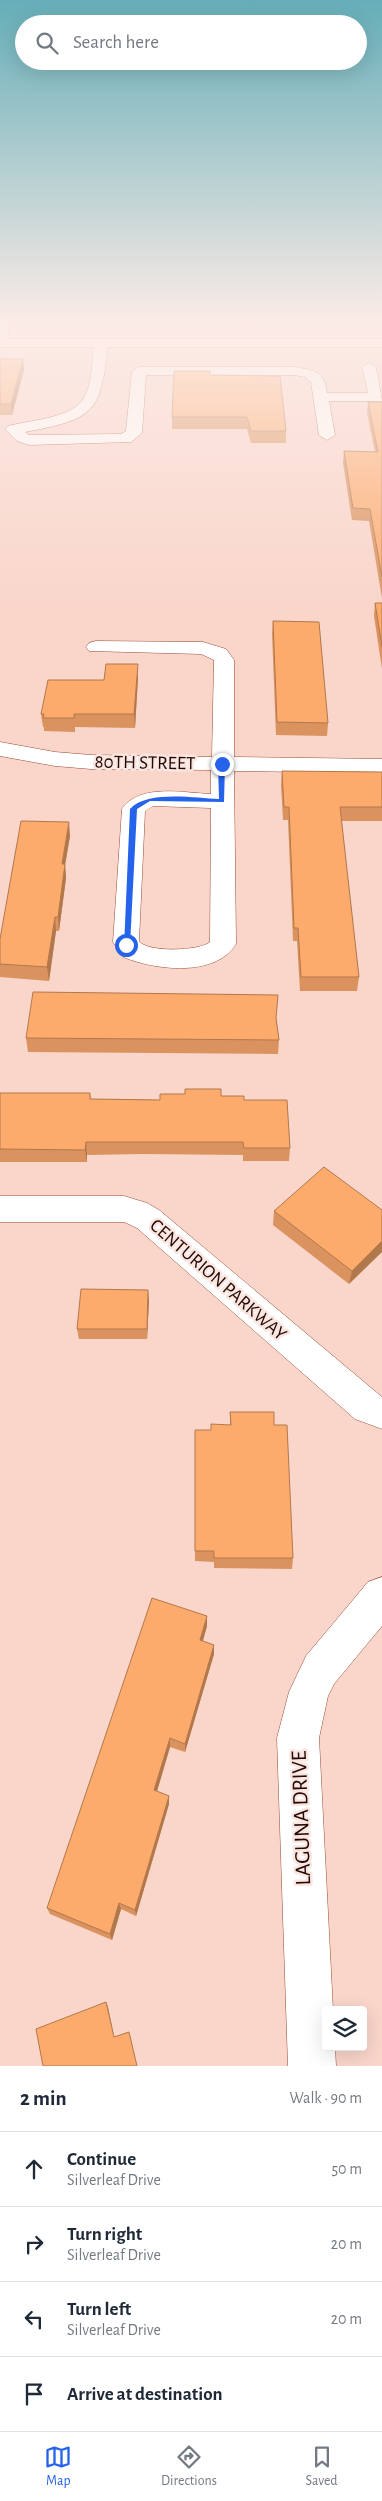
<!DOCTYPE html>
<meta charset="utf-8">
<style>
body{margin:0;font-family:"Alegreya Sans",sans-serif;background:#f2f2f3;color:#1f2937}
.controls{position:absolute;right:15px;bottom:15px;display:grid;overflow:hidden;border-radius:5px;box-shadow:0 5px 20px #0002}
.controls button{width:45px;height:45px;display:grid;place-items:center;padding:0;border:0;border-bottom:1px solid #e0e1e3;background:#fff;color:#1f2937;font:25px sans-serif}
.stop{position:absolute;width:15px;height:15px;margin:-11px;border:4px solid #2563eb;border-radius:50%;background:#fff}
.stop.end{background:#2563eb;border-color:#fff;box-shadow:0 1px 5px #0008}
.list{margin:0;padding:0;list-style:none}
h2{display:flex;justify-content:space-between;align-items:center;height:65px;margin:0;padding:0 20px;font-size:21px}
h2 small{font-size:16px;font-weight:400;color:#747a83}
.list li{display:grid;grid-template-columns:32px 1fr auto;gap:15px;align-items:center;box-sizing:border-box;height:75px;padding:0 20px;border-top:1px solid #e0e1e3}
.list b{display:block;font-size:19px;white-space:nowrap}
.list p{margin:0;font-size:16px;white-space:nowrap;color:#747a83}
.list em{font-size:16px;font-style:normal;color:#747a83}
.icon{flex:none;width:28px;height:28px;fill:none;stroke:currentColor;stroke-width:2;stroke-linecap:round;stroke-linejoin:round}
.map{position:relative;flex:none;width:382px;height:2066px;overflow:hidden}
.search{position:absolute;background:#fff;box-shadow:0 5px 20px #0002;left:15px;right:15px;top:15px;height:55px;display:flex;align-items:center;gap:12px;box-sizing:border-box;padding:0 18px;border-radius:28px;color:#747a83;font-size:19px}
.sheet{height:365px;background:#fff}
nav{display:flex;justify-content:space-around;align-items:center;box-sizing:border-box;height:70px;border-top:1px solid #e0e1e3;background:#fff;font-size:14px;color:#747a83}
nav a{display:grid;justify-items:center;gap:2px}
nav .on{color:#2563eb}
.map>svg:first-child{display:block}
</style>
<div class="map">
<svg width="382" height="2066" viewBox="0 0 382 2066">
<rect width="100%" height="100%" fill="#f9d5ca"/>
<g fill="none" stroke-linecap="round" stroke-linejoin="round">
<g stroke="#9a4d37" stroke-width="1">
<g id="minor">
<path d="M0 320H10L7 341 0 345Z"/>
<path d="M101 339 108 343C101 413 95 419 25 432L29 435 121 434 126 431 132 371 139 367H295C315 371 324 370 327 393H368L362 367 369 363 376 367 382 401H329L335 435 327 440 319 435 311 382 305 377 295 375H146L142 433 131 442 29 445 17 441 5 429 8 426C29 420 74 419 85 396 93 380 92 360 94 343Z"/>
<path d="M96 641 203 642 226 649 234 660V757L382 759V773L234 771 236 944C215 978 155 970 123 957L113 942 122 809C140 783 183 793 211 794V770L91 769 55 766 0 756V742L55 752 91 755 212 757 214 660 201 654 89 651 86 647 89 643ZM153 806 211 808 210 942C200 951 147 953 139 941L145 811Z"/>
<path d="M0 1196H124L147 1203 159 1210 382 1397V1429L355 1419 137 1228 124 1222H0Z"/>
<path d="M382 1577V1626L334 1684 328 1696 319 1738 333 2010H326V2047H335L336 2066H288L277 1738 289 1692 306 1656 368 1582Z"/>
</g>
</g>
<g stroke="#9a4d37" stroke-width="1">
<rect id="secondary" x="0" y="339" width="382" height="8"/>
</g>
<use href="#minor" fill="#fff" fill-rule="evenodd"/>
<use href="#secondary" fill="#fff" fill-rule="evenodd"/>
</g>
<g fill="#da935e">
<path d="M0 359H23L24 370 12 415H0Z"/>
<path d="M210 375 286 431V443H251L247 429H172V417Z"/>
<path d="M368 402H382V598L369 521 352 520 343 463 344 451 375 452 367 413Z"/>
<path d="M375 603H382V669L374 616Z"/>
<path d="M273 621 328 723 327 736 276 735 272 634Z"/>
<path d="M138 677 135 728 75 727V732L44 731V727H43L41 714 104 680Z"/>
<path d="M282 771 382 772V821H341L359 977 357 991H300L297 941H293L288 820H283L281 785Z"/>
<path d="M70 836 65 865 66 878 59 931H56L49 981 0 977V939Z"/>
<path d="M276 1018 279 1040 278 1054 28 1052 26 1038Z"/>
<path d="M0 1093H90L91 1099 160 1100 221 1096 244 1100 290 1148 289 1161H243V1155L143 1154 87 1155V1162H0Z"/>
<path d="M382 1210 349 1284 273 1225 274 1211Z"/>
<path d="M149 1300 147 1339H79L77 1329Z"/>
<path d="M230 1412 274 1425 293 1558 292 1569 214 1568V1562L195 1561V1430H211L230 1425Z"/>
<path d="M207 1626 203 1641 214 1645V1654L185 1752 170 1747 157 1791 169 1796V1804L136 1916 121 1909 112 1940 50 1914 47 1908Z"/>
</g>
<g fill="#b1784c">
<path d="M23 359 24 370 12 415 11 404Z"/>
<path d="M138 664V677L135 728 134 714Z"/>
<path d="M69 822 70 836 65 865 66 878 59 931 58 917 62 864Z"/>
<path d="M55 917 56 931 49 981 47 967Z"/>
<path d="M86 1142 87 1155V1162L85 1150Z"/>
<path d="M382 1241V1252L349 1284 352 1271Z"/>
<path d="M148 1290 149 1300 147 1339V1329Z"/>
<path d="M207 1616V1626L200 1650V1640Z"/>
<path d="M214 1645V1654L185 1752V1744Z"/>
<path d="M170 1738V1747L155 1798 154 1790Z"/>
<path d="M169 1796V1804L136 1916 135 1910Z"/>
<path d="M119 1903 121 1909 112 1940 110 1934Z"/>
<path d="M106 2002 108 2007 115 2041 114 2037Z"/>
</g>
<g fill="#fdab6d" stroke="#b1784c">
<path d="M0 359H23L11 404H0Z"/>
<path d="M174 371H210V375L280 376 286 431H251L247 417H172Z"/>
<path d="M368 402H382V577L370 509 353 508 344 451 378 452Z"/>
<path d="M375 603H382V646Z"/>
<path d="M273 621 319 622 328 723 277 722Z"/>
<path d="M106 664H138L134 714H74V718H43L44 714H41L48 680H104Z"/>
<path d="M282 771 382 772V807H340L359 977H301L298 928H294L289 807H284Z"/>
<path d="M21 821 69 822 62 864H65L58 917H55L47 967 0 964V939Z"/>
<path d="M33 992 278 995 276 1018 279 1040 26 1038Z"/>
<path d="M185 1089H221V1096H244V1100H287L290 1148H244L243 1142H86L85 1150 0 1149V1093H90V1099L160 1100V1094H185Z"/>
<path d="M324 1167 382 1210V1241L352 1271 274 1211Z"/>
<path d="M81 1289 148 1290 147 1329H77Z"/>
<path d="M230 1412H274V1425H287L293 1558H214V1551H195V1430H211V1424L231 1425Z"/>
<path d="M152 1598 207 1616 200 1640 214 1645 185 1744 170 1738 154 1790 169 1796 135 1910 119 1903 110 1934 47 1908Z"/>
<path d="M106 2002 114 2037 129 2032 137 2066H43L36 2029Z"/>
</g>
<linearGradient id="sky" x2="0" y2="1"><stop stop-color="#65aeb8"/><stop offset="0.53" stop-color="#fcece7"/><stop offset="1" stop-color="#fcece7" stop-opacity="0"/></linearGradient>
<rect width="382" height="609" fill="url(#sky)"/>
<path fill="#2563eb" d="M222 762 225 764 224 802 150 801 137 809 130 945 124 947 130 809C147 790 194 798 219 799L218 764Z"/>
<g text-anchor="middle" dominant-baseline="central" stroke-width="5" stroke-linejoin="round" paint-order="stroke">
<g font-size="19" fill="#260802" stroke="#f9e6e1">
<text transform="translate(145 763) rotate(1)">80TH STREET</text>
<text transform="translate(218 1280) rotate(41)">CENTURION PARKWAY</text>
</g>
<g font-size="22" fill="#260802" stroke="#f9e6e1">
<text transform="translate(301 1818) rotate(-92)">LAGUNA DRIVE</text>
</g>
</g>
</svg>
<div class="controls">
<button><svg class="icon" aria-label="layers" viewBox="0 0 24 24"><path d="M12 4l9 5-9 5-9-5zM3 14l9 5 9-5"/></svg></button>
</div>
<div class="stop" style="left:126px;top:945px"></div>
<div class="stop end" style="left:222px;top:764px"></div>
<div class="search"><svg class="icon" aria-label="search" viewBox="0 0 24 24"><circle cx="10" cy="10" r="6"/><path d="M15 15l6 6"/></svg>Search here</div>
</div>
<section class="sheet">
<h2>2 min<small>Walk · 90 m</small></h2>
<ul class="list">
<li><svg class="icon" aria-label="ahead" viewBox="0 0 24 24"><path d="M12 20V5M6 11l6-6 6 6"/></svg><div><b>Continue</b><p>Silverleaf Drive</p></div><em>50 m</em></li>
<li><svg class="icon" aria-label="right" viewBox="0 0 24 24"><path d="M7 20v-9h11M14 6l5 5-5 5"/></svg><div><b>Turn right</b><p>Silverleaf Drive</p></div><em>20 m</em></li>
<li><svg class="icon" aria-label="left" viewBox="0 0 24 24"><path d="M17 20v-9H6M10 6l-5 5 5 5"/></svg><div><b>Turn left</b><p>Silverleaf Drive</p></div><em>20 m</em></li>
<li><svg class="icon" aria-label="arrive" viewBox="0 0 24 24"><path d="M6 21V4h12l-3 4 3 4H6"/></svg><div><b>Arrive at destination</b></div></li>
</ul>
</section>
<nav>
<a class="on"><svg class="icon" aria-label="map" viewBox="0 0 24 24"><path d="M3 6l6-2 6 2 6-2v14l-6 2-6-2-6 2zM9 4v14M15 6v14"/></svg>Map</a>
<a><svg class="icon" aria-label="directions" viewBox="0 0 24 24"><path d="M12 3l9 9-9 9-9-9zM9 14v-3h6M13 9l2 2-2 2"/></svg>Directions</a>
<a><svg class="icon" aria-label="saved" viewBox="0 0 24 24"><path d="M7 4h10v16l-5-4-5 4z"/></svg>Saved</a>
</nav>
